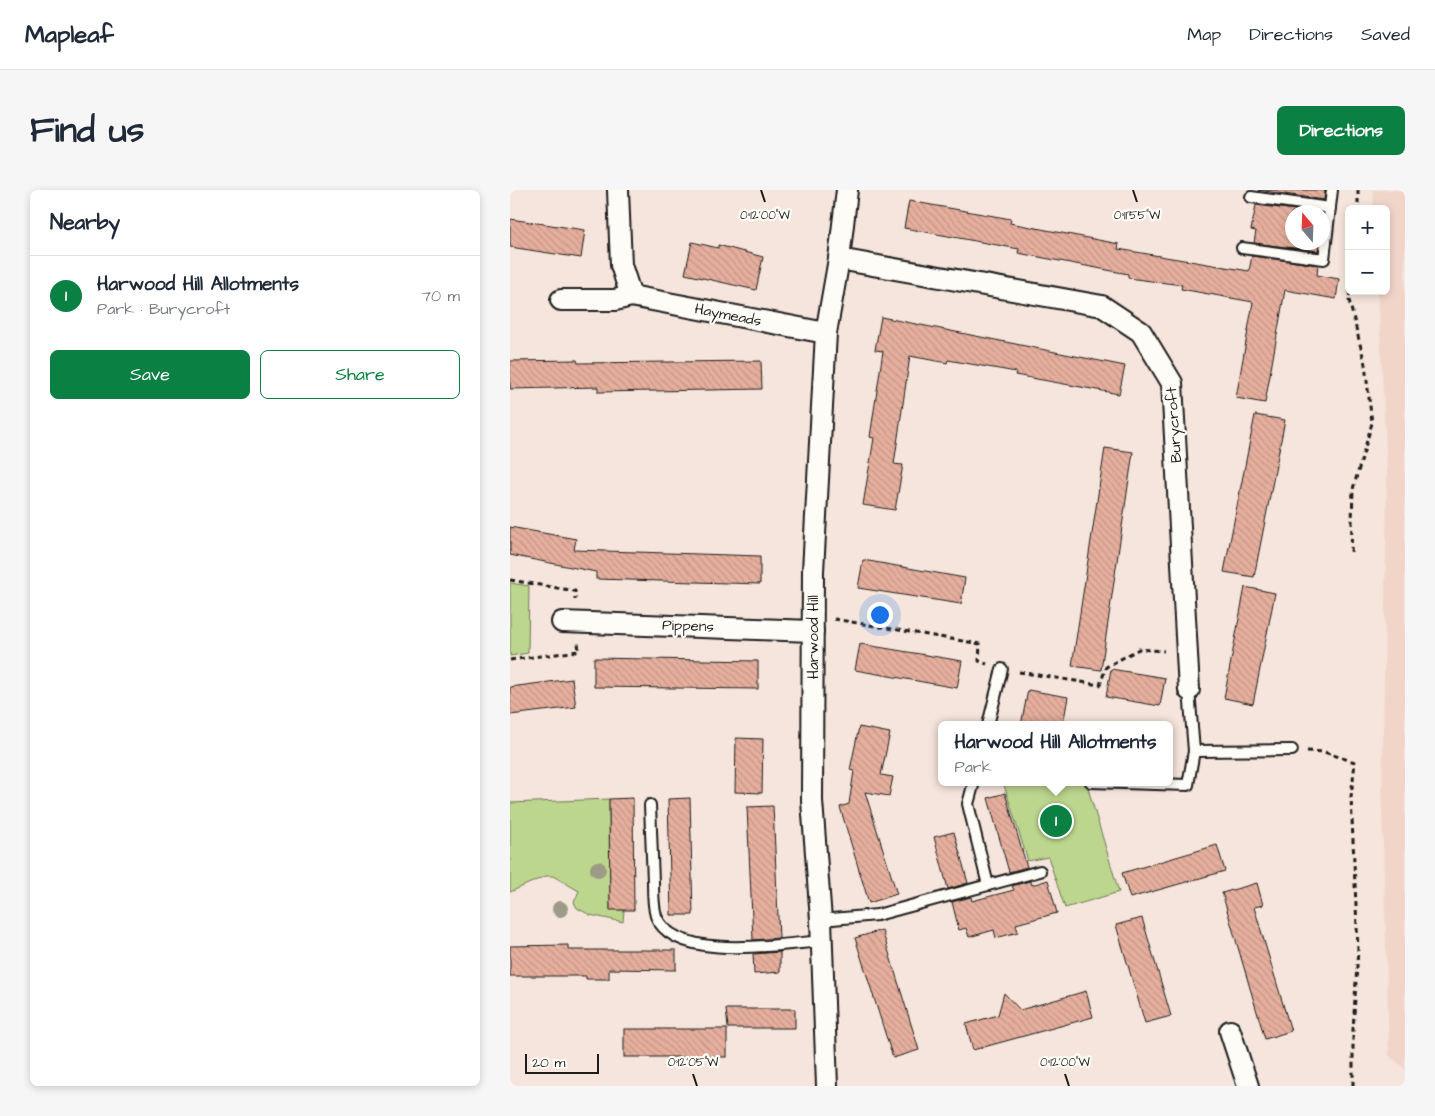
<!DOCTYPE html>
<meta charset="utf-8">
<style>
body{margin:0;font-family:"Architects Daughter",sans-serif;background:#f6f6f7;color:#1f2937}
.controls{position:absolute;right:15px;top:15px;display:grid;overflow:hidden;border-radius:8px;box-shadow:0 2px 8px #0003}
.controls button{width:45px;height:45px;display:grid;place-items:center;padding:0;border:0;border-bottom:1px solid #e0e1e3;background:#fff;color:#1f2937;font:25px sans-serif}
.compass{position:absolute;left:775px;top:15px;width:45px;height:45px;border-radius:50%;background:#fff;box-shadow:0 2px 8px #0003;rotate:341deg}
.scale{position:absolute;left:15px;bottom:12px;width:74px;box-sizing:border-box;padding-left:5px;border:2px solid #1c1c1c;border-top:0;font-size:14px;line-height:18px;white-space:nowrap;color:#1c1c1c;-webkit-text-stroke:4px #fdfcf7;paint-order:stroke}
.you{position:absolute;left:369px;top:424px;width:18px;height:18px;margin:-12px;border:4px solid #fff;border-radius:50%;background:#1a73e8;box-shadow:0 0 0 8px #1a73e833}
.badge{display:grid;place-items:center;width:32px;height:32px;border-radius:50%;background:#0b8043;color:#fff;font-size:16px;font-weight:700}
.pin{position:absolute;translate:-50% -50%;border:2px solid #fff;box-shadow:0 1px 5px #0006}
.popup{position:absolute;left:428px;top:531px;width:235px;height:65px;box-sizing:border-box;display:grid;place-content:center;border-radius:8px;background:#fff;filter:drop-shadow(0 1px 4px #0005);font-size:16px;white-space:nowrap;color:#747a83}
.popup b{font-size:19px;color:#1f2937}
.popup::after{content:'';position:absolute;left:50%;top:100%;margin-left:-10px;border:10px solid transparent;border-top-color:#fff}
.list{margin:0;padding:0;list-style:none}
h2{display:flex;justify-content:space-between;align-items:center;height:65px;margin:0;padding:0 20px;font-size:21px}
h2 small{font-size:16px;font-weight:400;color:#747a83}
.list li{display:grid;grid-template-columns:32px 1fr auto;gap:15px;align-items:center;box-sizing:border-box;height:80px;padding:0 20px;border-top:1px solid #e0e1e3}
.list b{display:block;font-size:19px;white-space:nowrap}
.list p{margin:0;font-size:16px;white-space:nowrap;color:#747a83}
.list em{font-size:16px;font-style:normal;color:#747a83}
.actions{display:flex;gap:10px;padding:15px 20px}
.actions a{flex:1;padding:11px 0;border:1px solid #0b8043;border-radius:8px;text-align:center;font-size:18px;color:#0b8043}
.actions .main{background:#0b8043;color:#fff}
.map{position:relative;flex:none;width:895px;height:896px;overflow:hidden;border-radius:8px}
header{display:flex;align-items:center;gap:30px;box-sizing:border-box;height:70px;padding:0 25px;background:#fff;border-bottom:1px solid #e0e1e3}
header strong{font-size:24px}
nav{display:flex;gap:28px;margin-inline-start:auto;font-size:18px}
.intro{display:flex;align-items:center;justify-content:space-between;box-sizing:border-box;height:120px;padding:0 30px}
h1{margin:0;font-size:35px}
.button{padding:12px 22px;border-radius:8px;background:#0b8043;color:#fff;font-size:18px;font-weight:700}
main{display:flex;gap:30px;padding:0 30px}
aside{flex:1;background:#fff;border-radius:8px;box-shadow:0 2px 8px #0003}
.map>svg:first-child{display:block}
</style>
<header>
<strong>Mapleaf</strong>
<nav><a>Map</a><a>Directions</a><a>Saved</a></nav>
</header>
<div class="intro"><h1>Find us</h1><a class="button">Directions</a></div>
<main>
<aside>
<h2>Nearby<small></small></h2>
<ul class="list">
<li><span class="badge">1</span><div><b>Harwood Hill Allotments</b><p>Park · Burycroft</p></div><em>70 m</em></li>
</ul>
<div class="actions"><a class="main">Save</a><a>Share</a></div>
</aside>
<div class="map">
<svg width="895" height="896" viewBox="0 0 895 896">
<defs>
<pattern id="building-back-hatch" width="6" height="6" patternUnits="userSpaceOnUse" patternTransform="scale(1.25)"><rect width="6" height="6" fill="#e6af9d"/><path d="M-1 5l2 2M0 0l6 6M5-1l2 2" fill="none" stroke="#c59687"/></pattern>
</defs>
<rect width="100%" height="100%" fill="#f6e5dc"/>
<filter id="ink" filterUnits="userSpaceOnUse"><feTurbulence type="fractalNoise" baseFrequency=".02" numOctaves="2"/><feDisplacementMap in="SourceGraphic" scale="10" xChannelSelector="R" yChannelSelector="G"/><feConvolveMatrix kernelMatrix="1 2 1 2 8 2 1 2 1" color-interpolation-filters="sRGB"/></filter>
<g filter="url(#ink)">
<path fill="#f1d5c9" d="M863 0H895V879L879 865 872 618 877 283 868 101H876V19H864Z"/>
<g fill="#bcd68d" stroke="#6c7954">
<path d="M0 393 19 396 18 463 0 466Z"/>
<path d="M576 592 609 702 555 718 538 667 518 671 494 595Z"/>
<path d="M99 609 100 719 114 720 113 732 80 725 67 718 64 712 69 701 43 686H36L0 702V613Z"/>
</g>
<g fill="url(#building-back-hatch)" stroke="#1c1c1c">
<path d="M748 0H815L814 10Z"/>
<path d="M399 11 501 29 500 33 609 54 608 59 739 81 742 66 808 75 807 85 829 89 826 109 775 100 755 213 726 208 743 112 671 99 672 95 618 88V84L508 63 509 59 394 38Z"/>
<path d="M746 15 802 22H782V52H809L808 61 744 53 746 41 741 40Z"/>
<path d="M0 29 75 40 71 68 0 57Z"/>
<path d="M182 52 208 58V55L253 67 246 100 175 84Z"/>
<path d="M371 127 615 176 609 204 505 185 506 182 438 170 437 173 400 166 384 274 393 275 385 320 353 315 364 248 360 247 373 161 365 160Z"/>
<path d="M67 170 68 173 251 171 252 199 88 202V197L0 199V171Z"/>
<path d="M745 225 775 230 744 387 714 382Z"/>
<path d="M595 258 623 262 591 480 562 476Z"/>
<path d="M0 337 66 349 64 360 250 366V394L86 389V382L0 365Z"/>
<path d="M353 370 455 388 451 414 348 398Z"/>
<path d="M735 397 765 403 743 514 714 508Z"/>
<path d="M350 454 452 471 447 498 345 480Z"/>
<path d="M84 468 248 471V499L84 497Z"/>
<path d="M601 479 655 488 650 516 596 507Z"/>
<path d="M62 489 66 517 0 525V497Z"/>
<path d="M518 500 558 507 553 535H511Z"/>
<path d="M349 537 380 543 371 585 383 587 379 606 355 602 387 704 359 713 330 617 339 614 344 581 340 580Z"/>
<path d="M226 548 253 549 252 603 225 602Z"/>
<path d="M495 603 517 677 499 682 478 608Z"/>
<path d="M123 608 124 720H100L99 609Z"/>
<path d="M180 608 183 725H161L158 609Z"/>
<path d="M263 616 269 748 243 750 237 617Z"/>
<path d="M444 642 458 693 438 699 424 647Z"/>
<path d="M707 655 715 681 620 708 612 683Z"/>
<path d="M538 690 547 723 506 734 508 742 486 748 484 740 459 747 456 738 449 740 442 712 461 707 462 711 504 700 502 696 520 691 522 695Z"/>
<path d="M747 693 753 715 744 717 781 841 755 849 712 703Z"/>
<path d="M632 728 661 826 635 833 606 735Z"/>
<path d="M372 740 409 860 383 868 345 748Z"/>
<path d="M58 755V760H166V780L99 779V789H76V786H0V756Z"/>
<path d="M270 762V782L244 784 243 764Z"/>
<path d="M576 801 583 827 463 860 456 834 488 825 494 803 510 820Z"/>
<path d="M216 819H285V838H218Z"/>
<rect x="114" y="839" width="103" height="28"/>
</g>
<g fill="none" stroke-linecap="round" stroke-linejoin="round">
<g stroke="#1c1c1c" stroke-width="14">
<g id="service">
<path d="M741 7 820 18"/>
<path d="M732 58 814 69 822 0"/>
<path d="M679 500 684 561 782 560"/>
<path d="M478 535 492 479"/>
<path d="M464 592 458 614 478 695"/>
<path d="M581 592 678 595 684 561"/>
<path d="M140 615C141 641 142 666 143 692 143 702 143 716 146 726 164 773 273 754 312 751"/>
<path d="M311 730 367 725 530 681"/>
</g>
</g>
<g stroke="#1c1c1c" stroke-width="24">
<g id="minor">
<path d="M108 0 111 75 121 106 316 143"/>
<path d="M329 69 592 116 631 142 662 193 679 500"/>
<path d="M51 110H105L121 106"/>
<path d="M52 432 303 441"/>
<path d="M720 841 738 896"/>
<path d="M317 896 311 730 302 611 303 381 316 143 329 69 337 0"/>
</g>
</g>
<g stroke="#1c1c1c" stroke-width="3" stroke-dasharray="5 4" stroke-linecap="butt">
<path d="M848 0V19"/>
<path d="M840 101 839 110 855 174 862 233 843 299 841 364"/>
<path d="M0 390 65 401V410"/>
<path d="M324 429 470 454 469 471 477 474"/>
<path d="M0 470 69 461 68 453"/>
<path d="M509 482 590 495 596 477 629 459 654 461"/>
<path d="M797 561 814 562 845 572 841 607 848 759 843 840V896"/>
</g>
<use href="#service" stroke="#fdfcf7" stroke-width="10"/>
<use href="#minor" stroke="#fdfcf7" stroke-width="20"/>
</g>
<g fill="#9d9a88">
<circle cx="88" cy="679" r="8"/>
<circle cx="50" cy="719" r="8"/>
</g>
</g>
<path fill="none" stroke="#1c1c1c" stroke-width="2" d="M251 0 255 12M623 0 627 12M183 884 187 896M555 884 559 896"/>
<g text-anchor="middle" dominant-baseline="central" stroke-width="4.5" stroke-linejoin="round" paint-order="stroke">
<g font-size="15" fill="#1c1c1c" stroke="#fdfcf7">
<text transform="translate(218 125) rotate(11)">Haymeads</text>
<text transform="translate(664 235) rotate(-94)">Burycroft</text>
<text transform="translate(178 436) rotate(2)">Pippens</text>
<text transform="translate(303 447) rotate(-90)">Harwood Hill</text>
</g>
</g>
<g font-size="12" text-anchor="middle" fill="#1c1c1c" stroke="#fdfcf7" stroke-width="4.5" stroke-linejoin="round" paint-order="stroke">
<text x="255" y="29">0°12'00"W</text>
<text x="627" y="29">0°11'55"W</text>
<text x="183" y="876">0°12'05"W</text>
<text x="555" y="876">0°12'00"W</text>
</g>
</svg>
<div class="controls">
<button>+</button>
<button>−</button>
</div>
<svg class="compass" viewBox="-18 -18 36 36"><path d="M0-13l5 13h-10z" fill="#e53935"/><path d="M0 13l5-13h-10z" fill="#747a83"/></svg>
<div class="scale">20 m</div>
<div class="you"></div>
<div class="pin badge" style="left:546px;top:631px">1</div>
<div class="popup"><b>Harwood Hill Allotments</b>Park</div>
</div>
</main>
